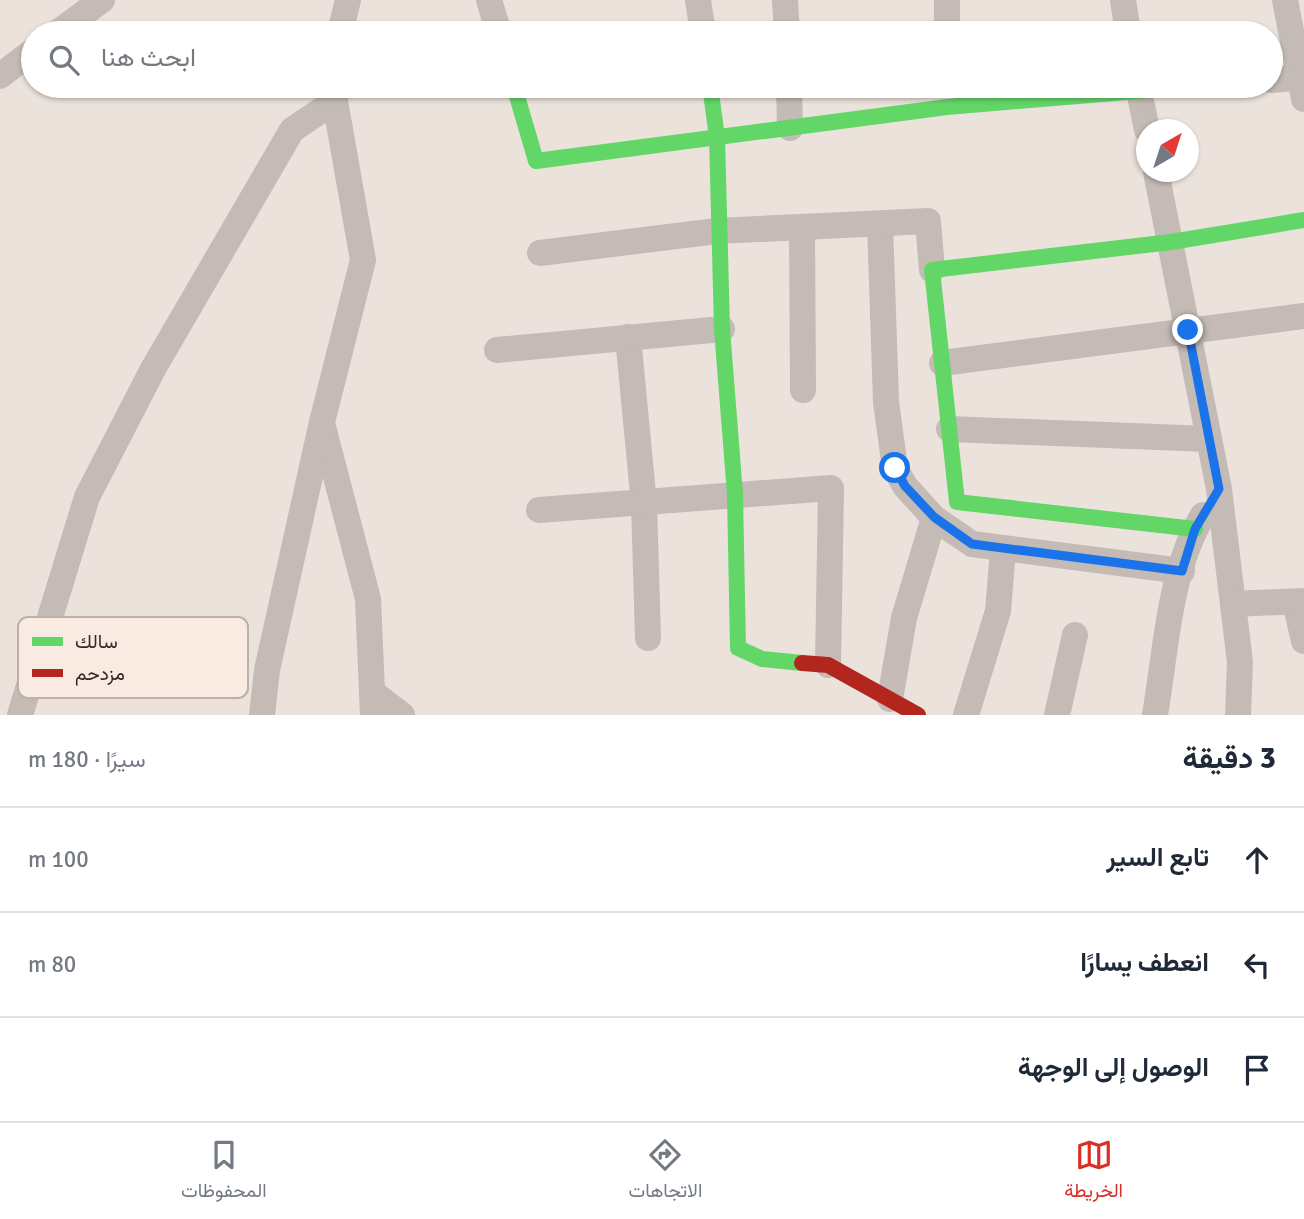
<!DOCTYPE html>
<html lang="ar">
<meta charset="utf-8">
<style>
body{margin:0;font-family:Signika,Vazirmatn,sans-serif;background:#f6f6f7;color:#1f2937;direction:rtl}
.compass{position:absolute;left:1136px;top:119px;width:63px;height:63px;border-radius:50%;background:#fff;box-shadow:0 2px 5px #0004;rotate:39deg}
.stop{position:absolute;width:21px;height:21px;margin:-16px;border:5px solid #1a73e8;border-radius:50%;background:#fff}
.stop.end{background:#1a73e8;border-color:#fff;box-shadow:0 2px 7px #0008}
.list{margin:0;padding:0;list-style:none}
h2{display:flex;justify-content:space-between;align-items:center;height:91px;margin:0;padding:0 28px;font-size:30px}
h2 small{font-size:23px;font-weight:400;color:#747a83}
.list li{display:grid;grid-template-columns:46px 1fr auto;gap:21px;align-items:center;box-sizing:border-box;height:105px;padding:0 28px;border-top:2px solid #e0e1e3}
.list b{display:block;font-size:26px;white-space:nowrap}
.list em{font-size:23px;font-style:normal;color:#747a83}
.icon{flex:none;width:38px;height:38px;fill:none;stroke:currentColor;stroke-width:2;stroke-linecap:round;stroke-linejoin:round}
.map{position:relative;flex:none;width:1304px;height:715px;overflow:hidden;direction:ltr}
.search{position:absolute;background:#fff;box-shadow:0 2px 5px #0004;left:21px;right:21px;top:21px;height:77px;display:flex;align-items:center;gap:18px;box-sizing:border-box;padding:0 24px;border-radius:38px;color:#747a83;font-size:26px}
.sheet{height:406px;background:#fff}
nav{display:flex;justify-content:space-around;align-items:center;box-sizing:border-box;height:98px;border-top:2px solid #e0e1e3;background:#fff;font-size:19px;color:#747a83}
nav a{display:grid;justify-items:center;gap:4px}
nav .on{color:#d93025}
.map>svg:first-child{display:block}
</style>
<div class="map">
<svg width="1304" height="715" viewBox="0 0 1304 715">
<rect width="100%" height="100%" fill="#ece2dc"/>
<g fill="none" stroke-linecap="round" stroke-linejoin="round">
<g stroke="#c4bab6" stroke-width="26">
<path d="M489 0 499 33"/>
<path d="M698 0 703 33"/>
<path d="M785 0 787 33"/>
<path d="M1123 0 1128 33"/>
<path d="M1285 0 1304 99"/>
<path d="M57 33 102 0"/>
<path d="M340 33 348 0"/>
<path d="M947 33V0"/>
<path d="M0 76 33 51"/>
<path d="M1271 80 1304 77"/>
<path d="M789 86 790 128"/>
<path d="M1138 86 1147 130"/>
<path d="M1156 172 1219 489 1240 662 1238 715"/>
<path d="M880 224 886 402 895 468 905 486 934 518 972 544 1182 571"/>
<path d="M802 227 803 390"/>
<path d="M540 253 717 231 928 221 932 270"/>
<path d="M628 337 644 504 648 638"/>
<path d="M497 350 722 329"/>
<path d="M942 363 1304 316"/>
<path d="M323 427 368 599 373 715"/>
<path d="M949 429 1209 439"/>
<path d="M539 510 831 488 828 665"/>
<path d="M1295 602 1304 641"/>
<path d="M1233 604 1304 601"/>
<path d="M372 692 402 715"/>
<path d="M890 699 904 618 934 518"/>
<path d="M20 715 87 497 153 369 292 130 335 101"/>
<path d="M262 715 267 670 322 422 363 260 335 101 336 87"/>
<path d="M966 715 998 611 1003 550"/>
<path d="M1057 715 1075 635"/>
<path d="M1155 715C1166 650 1169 572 1203 515"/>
</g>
<g stroke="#63d668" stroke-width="16">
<path d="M514 86 536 161 947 107 1198 86"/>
<path d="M710 86 717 137 722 329 735 494 738 648 762 659 802 663"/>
<path d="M1195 529 957 502 932 270 1171 242 1304 220"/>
</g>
<path stroke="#b3261e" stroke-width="16" d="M802 663 828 665 918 715"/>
</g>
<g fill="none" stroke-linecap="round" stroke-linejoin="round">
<path stroke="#1a73e8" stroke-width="9" d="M895 468 905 486 934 517 972 544 1182 571 1195 529 1219 489 1188 330"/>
</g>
<rect x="18" y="617" width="230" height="81" rx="10" fill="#faebe2" stroke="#bfb0a9" stroke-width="2"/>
<rect x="32" y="637" width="31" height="9" fill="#63d668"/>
<rect x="32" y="669" width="31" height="8" fill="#b3261e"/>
<g font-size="19" fill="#352725">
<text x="75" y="648">سالك</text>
<text x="75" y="680">مزدحم</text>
</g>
</svg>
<svg class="compass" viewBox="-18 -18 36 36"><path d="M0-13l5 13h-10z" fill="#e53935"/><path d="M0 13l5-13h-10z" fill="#747a83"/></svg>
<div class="stop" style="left:895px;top:468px"></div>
<div class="stop end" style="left:1188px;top:330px"></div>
<div class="search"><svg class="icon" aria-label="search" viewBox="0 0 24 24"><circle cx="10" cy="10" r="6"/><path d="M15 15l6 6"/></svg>ابحث هنا</div>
</div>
<section class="sheet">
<h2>3 دقيقة<small>سيرًا · 180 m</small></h2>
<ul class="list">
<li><svg class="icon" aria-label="ahead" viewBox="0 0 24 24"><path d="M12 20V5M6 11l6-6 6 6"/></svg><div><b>تابع السير</b></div><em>100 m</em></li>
<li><svg class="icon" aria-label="left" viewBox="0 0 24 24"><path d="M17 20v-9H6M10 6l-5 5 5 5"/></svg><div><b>انعطف يسارًا</b></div><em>80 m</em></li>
<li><svg class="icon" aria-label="arrive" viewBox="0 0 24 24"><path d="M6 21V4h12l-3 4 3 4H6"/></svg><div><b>الوصول إلى الوجهة</b></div></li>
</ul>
</section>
<nav>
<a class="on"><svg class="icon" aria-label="map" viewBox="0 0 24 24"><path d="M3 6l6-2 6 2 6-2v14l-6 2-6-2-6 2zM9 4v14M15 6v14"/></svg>الخريطة</a>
<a><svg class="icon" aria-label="directions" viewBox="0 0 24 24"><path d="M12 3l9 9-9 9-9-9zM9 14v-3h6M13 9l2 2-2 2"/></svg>الاتجاهات</a>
<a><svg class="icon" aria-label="saved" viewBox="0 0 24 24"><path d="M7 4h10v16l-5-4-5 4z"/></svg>المحفوظات</a>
</nav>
